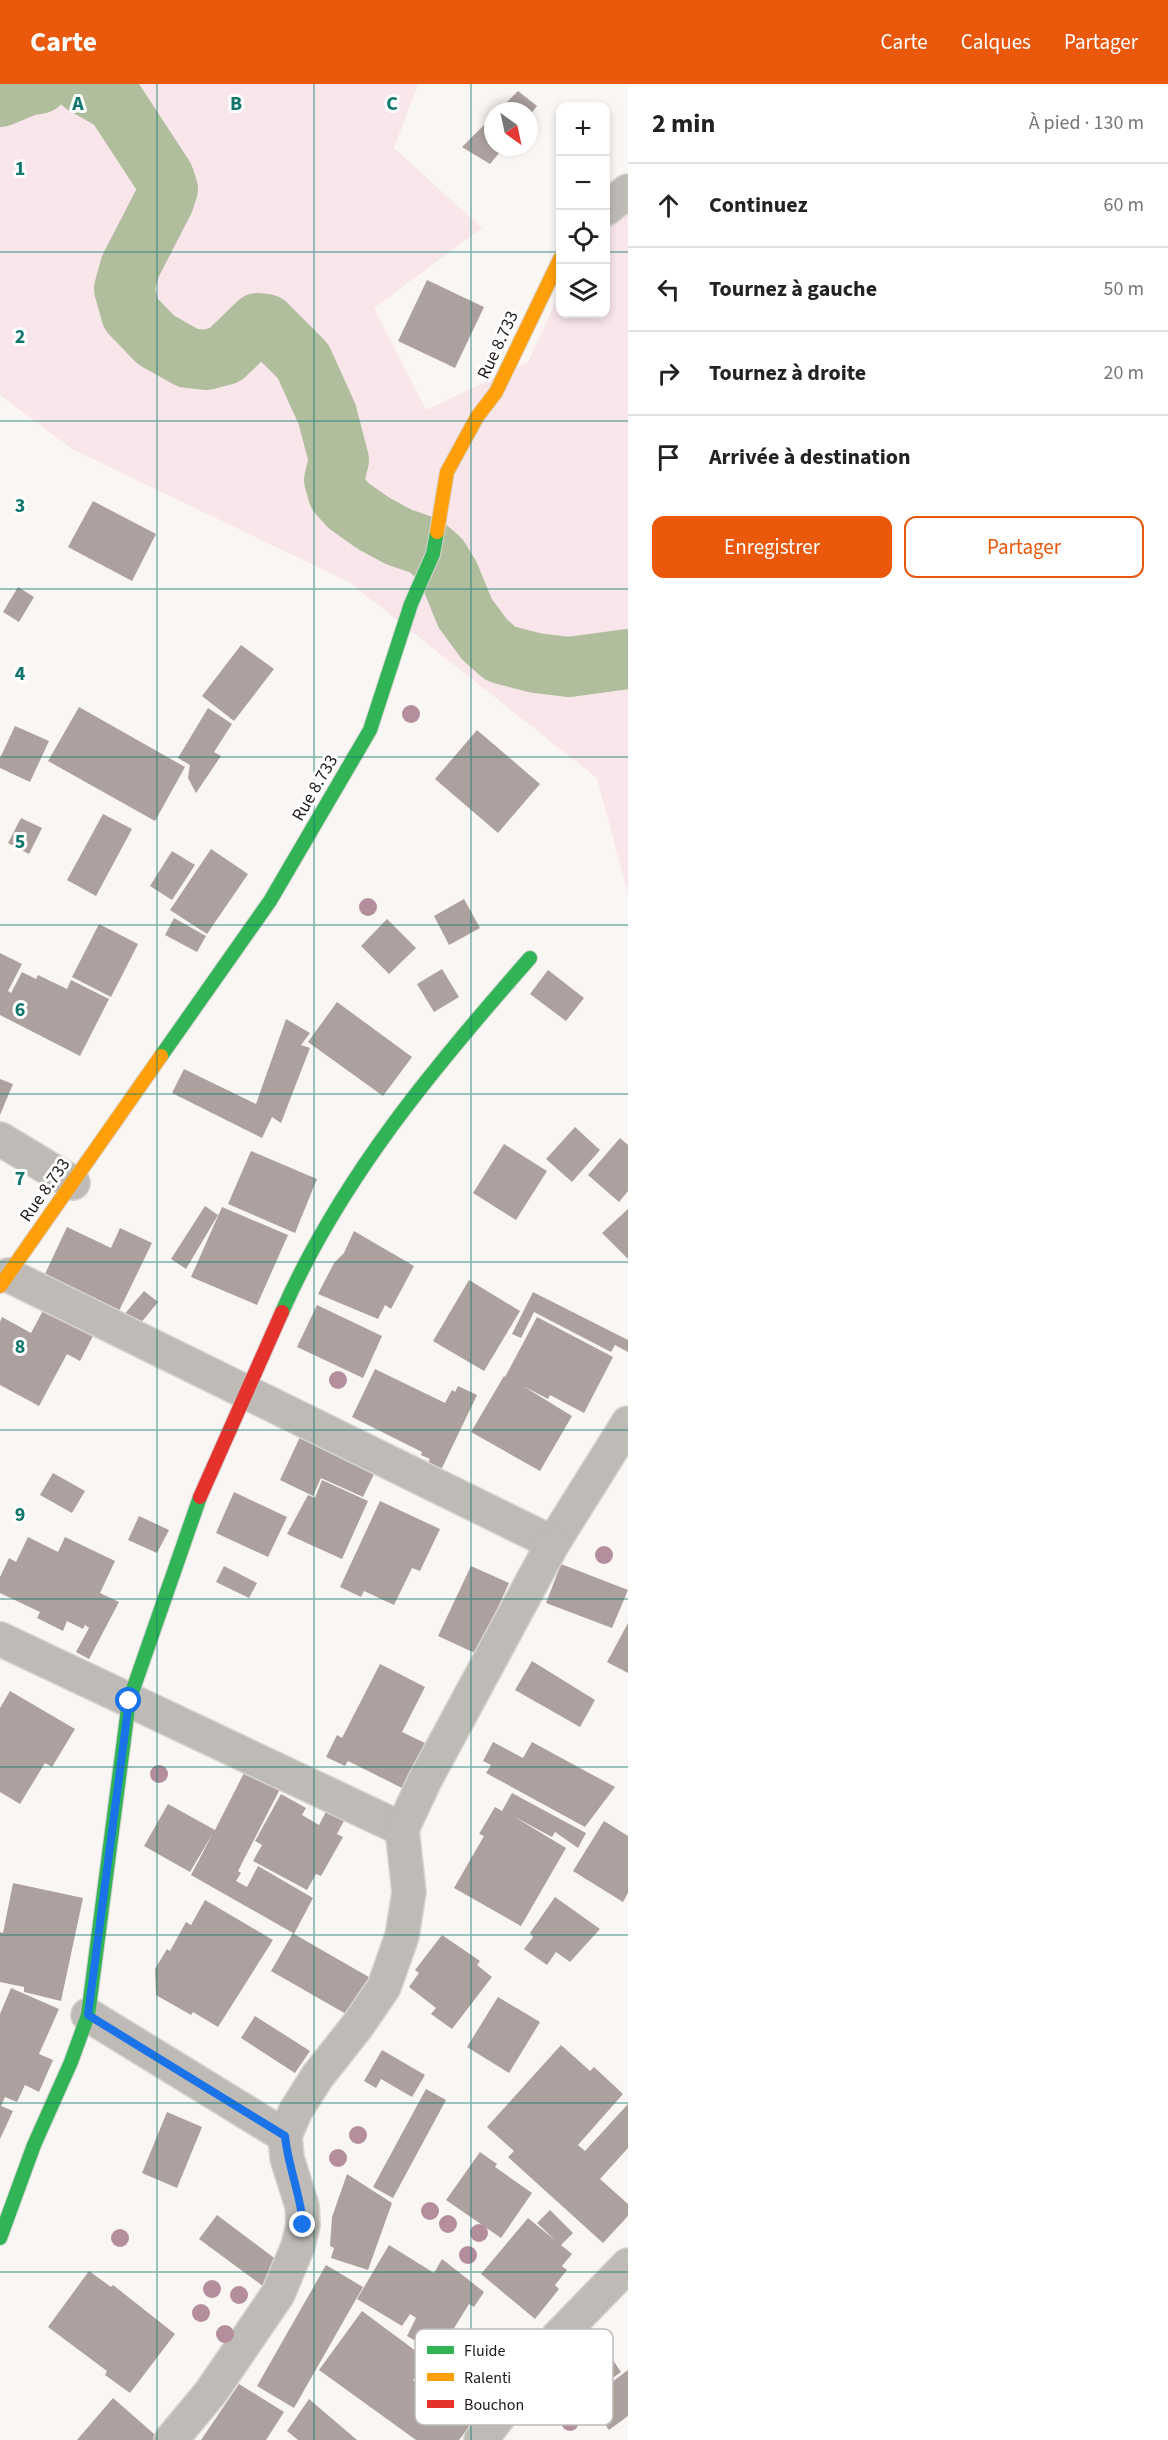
<!DOCTYPE html>
<html lang="fr">
<meta charset="utf-8">
<style>
body{margin:0;font-family:"Source Sans 3",sans-serif;background:#f2f2f2;color:#222}
.controls{position:absolute;right:18px;top:18px;display:grid;overflow:hidden;border-radius:12px;box-shadow:0 3px 9px #0003}
.controls button{width:54px;height:54px;display:grid;place-items:center;padding:0;border:0;border-bottom:2px solid #e0e0e0;background:#fff;color:#222;font:30px sans-serif}
.compass{position:absolute;left:484px;top:18px;width:54px;height:54px;border-radius:50%;background:#fff;box-shadow:0 3px 9px #0003;rotate:147deg}
.stop{position:absolute;width:18px;height:18px;margin:-14px;border:4px solid #1a73e8;border-radius:50%;background:#fff}
.stop.end{background:#1a73e8;border-color:#fff;box-shadow:0 2px 6px #0008}
.list{margin:0;padding:0;list-style:none}
h2{display:flex;justify-content:space-between;align-items:center;height:78px;margin:0;padding:0 24px;font-size:26px}
h2 small{font-size:20px;font-weight:400;color:#767676}
.list li{display:grid;grid-template-columns:39px 1fr auto;gap:18px;align-items:center;box-sizing:border-box;height:84px;padding:0 24px;border-top:2px solid #e0e0e0}
.list b{display:block;font-size:22px;white-space:nowrap}
.list em{font-size:20px;font-style:normal;color:#767676}
.actions{display:flex;gap:12px;padding:18px 24px}
.actions a{flex:1;padding:14px 0;border:2px solid #ea580c;border-radius:12px;text-align:center;font-size:21px;color:#ea580c}
.actions .main{background:#ea580c;color:#fff}
.icon{flex:none;width:33px;height:33px;fill:none;stroke:currentColor;stroke-width:2;stroke-linecap:round;stroke-linejoin:round}
.map{position:relative;flex:none;width:628px;height:2356px;overflow:hidden}
header{display:flex;align-items:center;gap:36px;box-sizing:border-box;height:84px;padding:0 30px;background:#ea580c;color:#fff}
header strong{font-size:28px}
nav{display:flex;gap:33px;margin-inline-start:auto;font-size:21px}
main{display:flex}
aside{flex:1;background:#fff}
.map>svg:first-child{display:block}
</style>
<header>
<strong>Carte</strong>
<nav><a>Carte</a><a>Calques</a><a>Partager</a></nav>
</header>
<main>
<div class="map">
<svg width="628" height="2356" viewBox="0 0 628 2356">
<rect width="100%" height="100%" fill="#faf6f3"/>
<path fill="#f9e6eb" d="M0 0H418L394 64 482 144 374 224 426 326 528 278 560 209V230H606V142L628 125V810L597 694 349 498 72 365 0 311Z"/>
<g fill="none" stroke-linecap="round" stroke-linejoin="round">
<g stroke="#b0be9e" stroke-width="60">
<path d="M83 0 115 18 164 93 168 105 164 117 130 183 124 205 131 230 156 256 188 274 206 276 225 271 258 239 266 240 303 277 327 330 339 376 334 396 338 410 349 422 373 439 399 453 425 462 439 474 450 492 465 529 485 556 501 570 536 579 569 583 628 575"/>
<path d="M0 13 27 2 39 0"/>
</g>
</g>
<g fill="#ada19f">
<path d="M518 7 537 22 529 32V27H498Z"/>
<path d="M493 32V63H504L490 80 462 63Z"/>
<path d="M427 196 484 223 455 284 398 257Z"/>
<path d="M93 417 156 450 132 497 68 463Z"/>
<path d="M18 503 34 513 19 538 3 528Z"/>
<path d="M241 561 274 585 234 637 202 612Z"/>
<path d="M79 623 185 683 155 737 48 677Z"/>
<path d="M208 624 232 640 214 668 221 672 196 709 188 694 190 681 178 674Z"/>
<path d="M15 642 49 657 30 698 0 684V674Z"/>
<path d="M477 646 540 700 498 749 435 695Z"/>
<path d="M103 730 132 745 96 812 67 796Z"/>
<path d="M21 734 42 744 29 770 8 759Z"/>
<path d="M211 765 248 790 207 850 170 826Z"/>
<path d="M172 767 195 781 172 816 150 802Z"/>
<path d="M464 815 480 844 449 861 434 832Z"/>
<path d="M174 834 206 852 197 868 165 851Z"/>
<path d="M387 835 416 864 389 890 361 862Z"/>
<path d="M99 840 138 860 111 913 72 893Z"/>
<path d="M0 869 22 880 8 907 11 909 22 888 36 895 38 891 67 905 71 896 109 915 80 972 0 931Z"/>
<path d="M442 885 459 913 434 928 417 900Z"/>
<path d="M548 886 584 914 566 937 530 910Z"/>
<path d="M337 918 412 973 383 1012 308 958Z"/>
<path d="M286 935 310 949 301 961 310 964 281 1039 272 1033 262 1054 172 1009 184 985 256 1020Z"/>
<path d="M0 995 13 1000 0 1031Z"/>
<path d="M575 1043 600 1066 572 1098 546 1075Z"/>
<path d="M620 1054 628 1061V1107L619 1118 588 1091Z"/>
<path d="M504 1060 547 1087 516 1136 473 1109Z"/>
<path d="M251 1067 317 1095 295 1149 228 1120Z"/>
<path d="M205 1122 218 1131 186 1185 171 1175Z"/>
<path d="M222 1123 288 1151 257 1221 191 1193Z"/>
<path d="M628 1125V1175L602 1149Z"/>
<path d="M67 1143 111 1164 120 1144 152 1159 119 1227 44 1192Z"/>
<path d="M354 1147 414 1182 391 1225 385 1221 378 1235 318 1210 334 1179 344 1169Z"/>
<path d="M469 1196 520 1227 484 1287 433 1257Z"/>
<path d="M144 1207 158 1218 140 1240 123 1232Z"/>
<path d="M533 1208 628 1256V1268L615 1261 611 1268 534 1228 521 1254 512 1250Z"/>
<path d="M46 1221 95 1248 80 1277 67 1270 39 1322 0 1301V1238L2 1233 31 1249Z"/>
<path d="M317 1221 382 1252 363 1294 297 1263Z"/>
<path d="M537 1233 613 1273 584 1329 550 1311 548 1315 523 1302 572 1332 540 1387 471 1348 504 1292 505 1293Z"/>
<path d="M375 1285 445 1319 452 1306 455 1308 458 1302 477 1311 441 1386 428 1379 430 1375 421 1371 422 1368 352 1333Z"/>
<path d="M300 1353 375 1388 363 1413 321 1394 313 1412 280 1396Z"/>
<path d="M53 1389 85 1407 72 1429 40 1411Z"/>
<path d="M322 1396 368 1417 342 1475 287 1450 308 1411 315 1414Z"/>
<path d="M234 1408 287 1433 268 1473 216 1449Z"/>
<path d="M380 1417 440 1445 420 1487 412 1484 394 1521 364 1507 361 1513 340 1503Z"/>
<path d="M139 1432 169 1446 157 1469 128 1456Z"/>
<path d="M28 1453 58 1468 65 1453 115 1477 100 1509 119 1518 89 1575 76 1568 89 1544 85 1541 83 1545 67 1537 63 1547 37 1534 40 1528 0 1509V1493L9 1474 16 1478Z"/>
<path d="M561 1480 628 1506 612 1544 546 1519Z"/>
<path d="M224 1482 257 1499 249 1514 216 1498Z"/>
<path d="M471 1482 509 1499 477 1570 438 1552Z"/>
<path d="M628 1539V1589L607 1578Z"/>
<path d="M532 1577 595 1616 580 1643 515 1606Z"/>
<path d="M380 1580 425 1603 402 1648 429 1661 406 1706 348 1677 345 1682 326 1673 337 1651 342 1654Z"/>
<path d="M10 1607 75 1645 52 1683 45 1679 20 1720 0 1708V1624Z"/>
<path d="M493 1658 523 1674 532 1658 615 1703 585 1743 486 1689 491 1681 483 1677Z"/>
<path d="M245 1687 280 1705 238 1787 241 1789 236 1797 247 1803 258 1782 313 1814 294 1850 374 1896 353 1934 271 1887 293 1849 191 1791 213 1749 190 1788 144 1762 168 1720 215 1746Z"/>
<path d="M512 1709 586 1749 578 1764 555 1748 552 1753 513 1732 566 1764 521 1842 454 1804 484 1752 479 1750 495 1723 502 1727Z"/>
<path d="M281 1710 306 1724 302 1731 319 1741 329 1722 347 1731 337 1750 343 1753 321 1792 316 1790 307 1806 253 1777 262 1761 255 1757Z"/>
<path d="M604 1737 628 1752V1809L623 1818 573 1787Z"/>
<path d="M13 1799 83 1814 61 1917 24 1908V1903L0 1898V1848L3 1849Z"/>
<path d="M555 1813 600 1845 570 1878 556 1868 547 1881 524 1865 533 1853 530 1849Z"/>
<path d="M205 1816 273 1856 218 1943 193 1928 191 1931 156 1911 155 1885 167 1865 170 1867 186 1838 191 1841Z"/>
<path d="M442 1851 480 1877 477 1881 492 1893 452 1945 431 1930 436 1924 409 1903 419 1889 415 1886Z"/>
<path d="M11 1904 59 1925 39 1970 53 1976 39 2008 25 2001 17 2018 5 2013 1 2022 13 2027 0 2055V1930Z"/>
<path d="M498 1913 540 1938 509 1989 467 1963Z"/>
<path d="M255 1932 310 1967 295 1989 241 1954Z"/>
<path d="M561 1961 590 1987 594 1983 623 2010 578 2061 585 2067 628 2020V2064L600 2095 628 2120V2132L603 2159 508 2073 514 2067 487 2043Z"/>
<path d="M382 1966 425 1991 412 2013 381 1995 376 2004 364 1997Z"/>
<path d="M426 2005 446 2016 393 2114 373 2103Z"/>
<path d="M167 2028 202 2043 177 2104 142 2089Z"/>
<path d="M480 2068 497 2080 495 2083 532 2109 501 2154 446 2116Z"/>
<path d="M347 2090 392 2119 368 2186 331 2174 334 2164 330 2162 332 2133Z"/>
<path d="M550 2126 573 2149 561 2161 572 2170 562 2182 567 2186 555 2201 559 2205 535 2235 481 2190 528 2134 556 2157 537 2139Z"/>
<path d="M217 2131 285 2182 267 2205 199 2155Z"/>
<path d="M389 2161 434 2189 442 2175 484 2208 474 2223 469 2220 438 2270 407 2252 416 2234 410 2230 402 2242 357 2215Z"/>
<path d="M326 2181 363 2203 294 2324 257 2302Z"/>
<path d="M89 2187 111 2203 113 2201 175 2250 130 2309 105 2291 107 2287 48 2243Z"/>
<path d="M362 2227 428 2276 413 2296 472 2339 459 2356H416L319 2286Z"/>
<path d="M600 2257 621 2288 589 2311 568 2281Z"/>
<path d="M628 2286V2332L609 2346 588 2316Z"/>
<path d="M239 2300 284 2328 266 2356H201Z"/>
<path d="M113 2314 161 2356H77Z"/>
<path d="M309 2315 357 2356H298L287 2347Z"/>
</g>
<g fill="none" stroke-linecap="round" stroke-linejoin="round">
<g stroke="#d6d3d1" stroke-width="36">
<g id="street">
<path d="M606 125 628 107"/>
<path d="M0 1055 73 1099"/>
<path d="M8 1191 553 1459 628 1339"/>
<path d="M0 1555 402 1745"/>
<path d="M88 1931 285 2052"/>
<path d="M171 2356 211 2308 278 2210 298 2162 303 2141 302 2122 287 2074 285 2052 295 2028 317 1993 358 1941 384 1903 402 1852 409 1808 402 1745 425 1696 553 1459"/>
<path d="M481 2356 558 2253 628 2181"/>
</g>
</g>
<g stroke="#d6d3d1" stroke-width="16">
<g id="fast">
<path d="M161 972 270 817 370 646 411 520 433 470 437 448"/>
<path d="M282 1228C341 1094 434 983 530 874"/>
<path d="M0 2154 34 2061 71 1978 88 1931 129 1617 200 1413"/>
</g>
</g>
<g stroke="#d6d3d1" stroke-width="16">
<g id="slow">
<path d="M437 448 447 388 477 333 496 308 560 175"/>
<path d="M0 1202 161 972"/>
</g>
</g>
<g stroke="#d6d3d1" stroke-width="16">
<path id="jam" d="M200 1413 282 1228"/>
</g>
<use href="#street" stroke="#bebab5" stroke-width="33"/>
<use href="#fast" stroke="#30b455" stroke-width="14"/>
<use href="#slow" stroke="#ff9f0a" stroke-width="14"/>
<use href="#jam" stroke="#e5322d" stroke-width="14"/>
</g>
<g fill="#b48e9d">
<circle cx="411" cy="630" r="9"/>
<circle cx="368" cy="823" r="9"/>
<circle cx="338" cy="1296" r="9"/>
<circle cx="604" cy="1471" r="9"/>
<circle cx="159" cy="1690" r="9"/>
<circle cx="358" cy="2051" r="9"/>
<circle cx="338" cy="2074" r="9"/>
<circle cx="430" cy="2127" r="9"/>
<circle cx="448" cy="2140" r="9"/>
<circle cx="479" cy="2149" r="9"/>
<circle cx="120" cy="2154" r="9"/>
<circle cx="468" cy="2171" r="9"/>
<circle cx="212" cy="2205" r="9"/>
<circle cx="239" cy="2211" r="9"/>
<circle cx="201" cy="2229" r="9"/>
<circle cx="225" cy="2250" r="9"/>
<circle cx="570" cy="2338" r="9"/>
</g>
<g fill="none" stroke-linecap="round" stroke-linejoin="round">
<path stroke="#1a73e8" stroke-width="8" d="M129 1617 88 1931 285 2052C288 2083 301 2111 303 2141"/>
</g>
<path fill="none" stroke="#0f766e" stroke-width="1.5" stroke-opacity="0.55" d="M157 0V2356M314 0V2356M471 0V2356M0 168H560M606 168H628M0 337H628M0 505H628M0 673H628M0 841H628M0 1010H628M0 1178H628M0 1346H628M0 1515H628M0 1683H628M0 1851H628M0 2019H628M0 2188H628"/>
<g text-anchor="middle" dominant-baseline="central" stroke-width="6" stroke-linejoin="round" paint-order="stroke">
<g font-size="18" fill="#1f1a17" stroke="#fff">
<text transform="translate(498 261) rotate(-65)">Rue 8.733</text>
<text transform="translate(315 704) rotate(-60)">Rue 8.733</text>
<text transform="translate(45 1106) rotate(-55)">Rue 8.733</text>
</g>
</g>
<rect x="415" y="2245" width="198" height="96" rx="9" fill="#fff" stroke="#bcbab9" stroke-width="1.5"/>
<rect x="427" y="2262" width="27" height="8" fill="#30b455"/>
<rect x="427" y="2289" width="27" height="8" fill="#ff9f0a"/>
<rect x="427" y="2316" width="27" height="8" fill="#e5322d"/>
<g font-size="16" fill="#1f1a17">
<text x="464" y="2272">Fluide</text>
<text x="464" y="2299">Ralenti</text>
<text x="464" y="2326">Bouchon</text>
</g>
<g font-size="20" text-anchor="middle" font-weight="bold" fill="#0f766e" stroke="#fff" stroke-width="6" stroke-linejoin="round" paint-order="stroke">
<text x="78" y="26">A</text>
<text x="236" y="26">B</text>
<text x="392" y="26">C</text>
<text x="20" y="91">1</text>
<text x="20" y="259">2</text>
<text x="20" y="428">3</text>
<text x="20" y="596">4</text>
<text x="20" y="764">5</text>
<text x="20" y="932">6</text>
<text x="20" y="1101">7</text>
<text x="20" y="1269">8</text>
<text x="20" y="1437">9</text>
</g>
</svg>
<div class="controls">
<button>+</button>
<button>−</button>
<button><svg class="icon" aria-label="locate" viewBox="0 0 24 24"><circle cx="12" cy="12" r="6"/><path d="M12 2v4M12 18v4M2 12h4M18 12h4"/></svg></button>
<button><svg class="icon" aria-label="layers" viewBox="0 0 24 24"><path d="M12 4l9 5-9 5-9-5zM3 14l9 5 9-5"/></svg></button>
</div>
<svg class="compass" viewBox="-18 -18 36 36"><path d="M0-13l5 13h-10z" fill="#e53935"/><path d="M0 13l5-13h-10z" fill="#767676"/></svg>
<div class="stop" style="left:129px;top:1617px"></div>
<div class="stop end" style="left:303px;top:2141px"></div>
</div>
<aside>
<h2>2 min<small>À pied · 130 m</small></h2>
<ul class="list">
<li><svg class="icon" aria-label="ahead" viewBox="0 0 24 24"><path d="M12 20V5M6 11l6-6 6 6"/></svg><div><b>Continuez</b></div><em>60 m</em></li>
<li><svg class="icon" aria-label="left" viewBox="0 0 24 24"><path d="M17 20v-9H6M10 6l-5 5 5 5"/></svg><div><b>Tournez à gauche</b></div><em>50 m</em></li>
<li><svg class="icon" aria-label="right" viewBox="0 0 24 24"><path d="M7 20v-9h11M14 6l5 5-5 5"/></svg><div><b>Tournez à droite</b></div><em>20 m</em></li>
<li><svg class="icon" aria-label="arrive" viewBox="0 0 24 24"><path d="M6 21V4h12l-3 4 3 4H6"/></svg><div><b>Arrivée à destination</b></div></li>
</ul>
<div class="actions"><a class="main">Enregistrer</a><a>Partager</a></div>
</aside>
</main>
